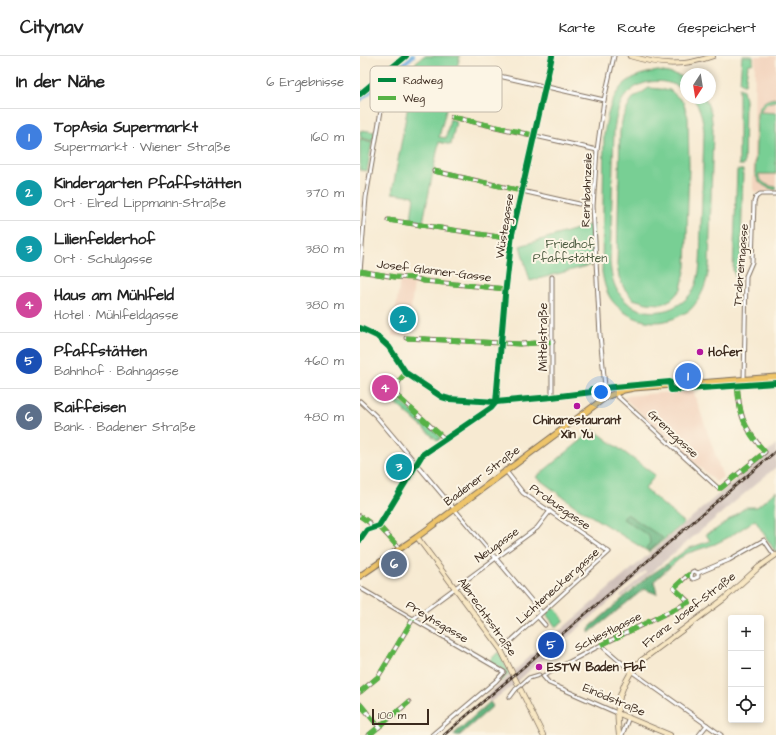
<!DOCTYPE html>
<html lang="de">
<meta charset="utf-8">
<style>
body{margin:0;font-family:"Architects Daughter",sans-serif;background:#f6f6f6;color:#222}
.controls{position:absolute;right:12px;bottom:12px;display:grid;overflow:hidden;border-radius:4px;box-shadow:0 2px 6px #0003}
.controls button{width:36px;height:36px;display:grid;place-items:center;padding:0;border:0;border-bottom:1px solid #e0e0e0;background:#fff;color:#222;font:20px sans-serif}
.compass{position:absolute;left:320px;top:12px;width:36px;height:36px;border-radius:50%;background:#fff;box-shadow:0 2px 6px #0003;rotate:192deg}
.scale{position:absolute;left:12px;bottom:10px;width:57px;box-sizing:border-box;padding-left:4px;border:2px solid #3b2a1e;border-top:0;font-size:11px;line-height:14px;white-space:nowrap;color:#3b2a1e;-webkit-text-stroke:3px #fcf5e5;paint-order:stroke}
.you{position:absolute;left:241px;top:336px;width:14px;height:14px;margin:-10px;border:3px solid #fff;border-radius:50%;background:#1a73e8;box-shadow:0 0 0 6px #1a73e833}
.badge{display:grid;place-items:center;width:26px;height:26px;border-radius:50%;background:#0b8043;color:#fff;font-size:13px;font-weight:700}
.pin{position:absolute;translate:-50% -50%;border:2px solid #fff;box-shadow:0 1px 4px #0006}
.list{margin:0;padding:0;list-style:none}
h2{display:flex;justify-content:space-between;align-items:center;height:52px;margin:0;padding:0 16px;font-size:17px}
h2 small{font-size:13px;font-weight:400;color:#767676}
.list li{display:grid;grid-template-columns:26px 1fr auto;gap:12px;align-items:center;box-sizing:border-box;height:56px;padding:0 16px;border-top:1px solid #e0e0e0}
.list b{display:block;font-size:15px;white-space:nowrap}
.list p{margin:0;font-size:13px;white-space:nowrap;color:#767676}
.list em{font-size:13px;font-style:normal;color:#767676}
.icon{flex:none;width:22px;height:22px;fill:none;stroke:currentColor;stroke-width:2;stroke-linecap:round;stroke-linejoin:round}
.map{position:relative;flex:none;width:416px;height:679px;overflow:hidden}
header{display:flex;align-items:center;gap:24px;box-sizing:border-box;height:56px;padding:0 20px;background:#fff;border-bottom:1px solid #e0e0e0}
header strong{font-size:19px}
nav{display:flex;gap:22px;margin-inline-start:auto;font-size:14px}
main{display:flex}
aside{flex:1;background:#fff}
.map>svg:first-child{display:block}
</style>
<header>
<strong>Citynav</strong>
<nav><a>Karte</a><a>Route</a><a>Gespeichert</a></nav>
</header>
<main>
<aside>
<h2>In der Nähe<small>6 Ergebnisse</small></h2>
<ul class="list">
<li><span class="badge" style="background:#3f7fe0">1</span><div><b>TopAsia Supermarkt</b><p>Supermarkt · Wiener Straße</p></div><em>160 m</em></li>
<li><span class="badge" style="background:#0f9aa8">2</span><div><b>Kindergarten Pfaffstätten</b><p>Ort · Elred Lippmann-Straße</p></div><em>370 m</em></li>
<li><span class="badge" style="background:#0f9aa8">3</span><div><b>Lilienfelderhof</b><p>Ort · Schulgasse</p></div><em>380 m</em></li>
<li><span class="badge" style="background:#d1479c">4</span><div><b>Haus am Mühlfeld</b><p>Hotel · Mühlfeldgasse</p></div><em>380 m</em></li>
<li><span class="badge" style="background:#1a4fb4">5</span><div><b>Pfaffstätten</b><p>Bahnhof · Bahngasse</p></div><em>460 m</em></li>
<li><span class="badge" style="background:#5c6f8a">6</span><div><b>Raiffeisen</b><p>Bank · Badener Straße</p></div><em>480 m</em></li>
</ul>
</aside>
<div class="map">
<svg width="416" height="679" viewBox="0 0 416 679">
<rect width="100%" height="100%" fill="#fcf5e5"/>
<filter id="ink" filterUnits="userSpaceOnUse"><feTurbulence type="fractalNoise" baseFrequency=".025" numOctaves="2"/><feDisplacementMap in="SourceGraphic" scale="8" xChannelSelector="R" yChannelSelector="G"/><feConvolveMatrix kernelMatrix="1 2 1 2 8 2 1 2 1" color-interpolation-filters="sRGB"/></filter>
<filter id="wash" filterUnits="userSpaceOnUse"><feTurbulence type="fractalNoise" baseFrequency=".012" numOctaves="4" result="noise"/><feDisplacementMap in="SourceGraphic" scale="16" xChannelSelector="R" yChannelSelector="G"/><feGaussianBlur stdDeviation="0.9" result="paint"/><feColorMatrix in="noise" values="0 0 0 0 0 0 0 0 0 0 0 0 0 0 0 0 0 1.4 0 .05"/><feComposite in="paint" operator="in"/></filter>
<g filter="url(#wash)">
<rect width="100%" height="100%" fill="#f7ead2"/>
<g fill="#f3d4be">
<path d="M395 0H416V136H395L393 133Z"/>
<path d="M40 224 54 226 48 281 32 280Z"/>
<path d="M333 334 363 421 356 426 264 342 265 340Z"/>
</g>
<path fill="#cfc0ba" d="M416 389V411L262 541 260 540 286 517 285 515 172 612 154 629 130 646 125 641 183 589Z"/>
<g fill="#78cf94" stroke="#5a7c59">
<path d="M64 0H100L79 81 86 82 90 63 96 65 91 89 79 86 63 166 51 164 54 140 32 137 56 6Z"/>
<path d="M382 0H393V7L388 9 385 28H383L380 26Z"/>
<path d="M298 15 318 19 326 23V35C308 22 282 21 266 39 258 48 256 62 254 74L250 206C251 218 253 230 261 240 280 266 325 258 336 228 342 211 340 190 341 171 342 139 343 108 344 76 343 64 341 53 333 42H345L351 57 353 74 349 211C347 227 342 241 331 253 328 256 324 257 321 259 299 272 271 266 254 247 246 238 244 227 242 216L244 79C248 54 253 28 280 19 286 17 292 16 298 15Z"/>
<path d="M289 32 310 34 323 46 328 61 329 110 326 211 321 233 312 243 302 248 287 247 273 243 264 232 259 221 257 209 260 75 263 61 272 43Z"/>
<path d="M379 32 383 34 385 43 384 109H379Z"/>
<path d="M416 42V45C408 46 403 49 400 56L416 57V118H398C401 127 407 130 416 131V134C406 132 398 128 395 117L397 58C400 48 405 43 416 42Z"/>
<path d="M2 74 15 76 13 85 1 82 0 75H2Z"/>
<path d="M0 83 12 86 7 115 0 114Z"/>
<path d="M377 114H383L381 197 379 217 376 223 373 215Z"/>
<path d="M233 168 235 208 170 225 160 190Z"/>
<path d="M27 336 43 347 81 381 78 385 25 338Z"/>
<path d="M234 374 295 419 285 433 324 467 289 496 215 450 176 421Z"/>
<path d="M416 435V497L395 464 369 481 355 488 325 498 310 511 307 508 327 493 350 485 346 478 355 474 386 451H397Z"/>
<path d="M194 551 204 564 196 571 186 558Z"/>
<path d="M138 596 150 617 141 625 139 624 146 616 129 605Z"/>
</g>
<g fill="#62b27e" stroke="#4e6e4e">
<path d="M267 458 303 482 289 495 286 492 290 487 289 480 263 463Z"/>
<path d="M307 508 310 511 294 525 297 538 284 533 229 577V572L286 522Z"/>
<path d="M130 646 133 650 100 679H93Z"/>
</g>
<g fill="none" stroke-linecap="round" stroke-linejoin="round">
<path stroke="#6dade0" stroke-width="4" d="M0 44 53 0"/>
</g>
</g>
<g filter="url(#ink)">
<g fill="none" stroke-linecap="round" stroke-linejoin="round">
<g stroke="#7d6d5d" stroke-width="5">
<g id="street">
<path d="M113 14 244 44"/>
<path d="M92 61 237 94"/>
<path d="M74 115 219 148"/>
<path d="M28 164 152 183"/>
<path d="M0 215 35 221 54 222 64 225 146 233"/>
<path d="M0 216 6 141 22 49"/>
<path d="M192 221V341"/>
<path d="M0 272 17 280 29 291 46 317 82 341 89 343 136 346 192 341 232 336H239L246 341"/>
<path d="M46 282 160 288 193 286"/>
<path d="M46 317C41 323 33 330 35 338L86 384"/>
<path d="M384 323 386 220 392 206 394 146 396 141 400 138H416"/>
<path d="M255 338 358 432H361L405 396C382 370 379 358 377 324"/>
<path d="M246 341 240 279 233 150 237 94 244 44 254 0"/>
<path d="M0 345 16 360 181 556"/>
<path d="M136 346 145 239 152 178 192 0"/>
<path d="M0 460 10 467 11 472"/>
<path d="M19 470 39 492"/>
<path d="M0 484 7 474 19 470 62 399 131 352 136 346"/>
<path d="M338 517V521L333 523 331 521 332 516 334 515 338 517 369 504 404 484 415 500"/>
<path d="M0 532 144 616 136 625 72 679"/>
<path d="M178 561 185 569"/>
<path d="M241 589 271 615 361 679"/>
<path d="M141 594 249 496 163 437 145 414"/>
<path d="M161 629 169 622 179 619"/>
<path d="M0 636 18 621 53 563 177 472 190 455"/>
<path d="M150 641 156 633"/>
<path d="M0 648 19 671"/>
<path d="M257 657 189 627 183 620 241 589 329 546 314 532 328 519H330"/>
<path d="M9 679 49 646"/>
<path d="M262 679 269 661"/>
<path d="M339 679 347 669"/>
</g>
</g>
<g stroke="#7d6d5d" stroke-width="6">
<g id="secondary">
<path d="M270 0C300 9 323 11 353 0"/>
<path d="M57 481 141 594 183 679"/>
<path d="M257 657 310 679"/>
<path d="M259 679C258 670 257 660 258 650 260 635 268 619 278 607L364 543 399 511 416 499"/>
</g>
</g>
<g stroke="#7d6d5d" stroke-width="7">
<path id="primary" d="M0 520 57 481 246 341 264 334 274 332 416 321"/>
</g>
<use href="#street" stroke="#fff" stroke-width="3"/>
<use href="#secondary" stroke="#f8e7c3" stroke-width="4.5"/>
<use href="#primary" stroke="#eec469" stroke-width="5"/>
<g stroke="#3b2a1e" stroke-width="2.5">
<path id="rail" d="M84 679 416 395"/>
</g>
<use href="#rail" stroke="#fcf5e5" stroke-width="1" stroke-dasharray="3" stroke-linecap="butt"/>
<g stroke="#7d6d5d" stroke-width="5" stroke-linecap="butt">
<path id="street-bridge" d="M156 633 161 629"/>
</g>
<use href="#street-bridge" stroke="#fff" stroke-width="3"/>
<g stroke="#57b245" stroke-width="5" stroke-dasharray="10 5" stroke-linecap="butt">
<path d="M92 61 174 79"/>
<path d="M74 115 161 135"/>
<path d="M28 164 152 183"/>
<path d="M0 215 35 221 54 222 64 225 146 233"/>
<path d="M46 282 160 288 193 286"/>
<path d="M46 317C41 323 33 330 35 338L86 384"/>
<path d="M358 432H361L405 396C383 372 379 358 377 326"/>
<path d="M0 460 10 467 11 472"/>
<path d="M19 470 39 492"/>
<path d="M241 589 329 546 314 532 328 519H330"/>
<path d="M0 636 18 621 53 563"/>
<path d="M0 648 19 671"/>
<path d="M9 679 49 646"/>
</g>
<g stroke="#fcf5e5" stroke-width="8">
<g id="cycleway">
<path d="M0 38 46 0"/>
<path d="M0 272 17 280 29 291 46 317 82 341 89 343 136 346 192 341 232 336V333L310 326 311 334 416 327"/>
<path d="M136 346 145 239 152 178 192 0"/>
<path d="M0 484 7 474 19 470 62 399 131 352 136 346"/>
</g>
</g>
<use href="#cycleway" stroke="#00873e" stroke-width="6"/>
</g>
</g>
<g fill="#b5179e" stroke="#fcf5e5" stroke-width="1.5">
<circle cx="340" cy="296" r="4"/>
<circle cx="217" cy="350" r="4"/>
<circle cx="179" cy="611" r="4"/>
</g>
<g text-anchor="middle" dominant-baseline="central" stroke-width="4" stroke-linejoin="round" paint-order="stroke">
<g font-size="12" fill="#3b2a1e" stroke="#fcf5e5">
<text transform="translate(227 134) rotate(-88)">Rennbahnzeile</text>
<text transform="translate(145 170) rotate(-81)">Wüstegasse</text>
<text transform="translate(381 209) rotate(-85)">Trabrenngasse</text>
<text transform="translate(74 215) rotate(7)">Josef Glanner-Gasse</text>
<text transform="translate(183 281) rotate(-90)">Mittelstraße</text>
<text transform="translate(313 378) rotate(43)">Grenzgasse</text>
<text transform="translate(122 420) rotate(-37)">Badener Straße</text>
<text transform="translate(200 451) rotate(35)">Probusgasse</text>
<text transform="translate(137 489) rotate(-36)">Neugasse</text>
<text transform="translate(198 530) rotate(-42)">Lichteneckergasse</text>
<text transform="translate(329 554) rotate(-38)">Franz Josef-Straße</text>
<text transform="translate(127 561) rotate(55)">Albrechtsstraße</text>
<text transform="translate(77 566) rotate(31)">Preyhsgasse</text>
<text transform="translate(248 576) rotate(-27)">Schiestlgasse</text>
<text transform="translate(254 644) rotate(23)">Einödstraße</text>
</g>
<g font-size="12" fill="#4d5c41" stroke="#fcf5e5">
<text x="210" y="188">Friedhof<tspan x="210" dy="14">Pfaffstätten</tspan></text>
</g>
<g font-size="12" font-weight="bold" fill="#3b2a1e" stroke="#fcf5e5" text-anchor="start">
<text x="348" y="296">Hofer</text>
<text x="217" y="364" text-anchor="middle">Chinarestaurant<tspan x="217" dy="14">Xin Yu</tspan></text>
<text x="187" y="611">ESTW Baden Fbf</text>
</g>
</g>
<rect x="10" y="10" width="132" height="46" rx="6" fill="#fcf5e5" stroke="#c2b8a9" stroke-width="1"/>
<rect x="18" y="22" width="18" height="4" fill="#00873e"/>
<rect x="18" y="40" width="18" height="4" fill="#57b245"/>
<g font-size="11" fill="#3b2a1e">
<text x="43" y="28">Radweg</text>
<text x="43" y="46">Weg</text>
</g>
</svg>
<div class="controls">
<button>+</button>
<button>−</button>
<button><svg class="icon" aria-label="locate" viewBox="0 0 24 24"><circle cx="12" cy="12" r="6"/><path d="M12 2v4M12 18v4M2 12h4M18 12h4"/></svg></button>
</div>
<svg class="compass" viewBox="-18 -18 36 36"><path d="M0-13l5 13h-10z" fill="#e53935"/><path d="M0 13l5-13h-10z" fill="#767676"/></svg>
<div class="scale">100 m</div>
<div class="you"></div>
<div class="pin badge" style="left:328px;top:320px;background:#3f7fe0">1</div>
<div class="pin badge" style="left:43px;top:263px;background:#0f9aa8">2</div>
<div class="pin badge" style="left:39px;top:411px;background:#0f9aa8">3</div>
<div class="pin badge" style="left:25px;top:332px;background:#d1479c">4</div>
<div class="pin badge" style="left:191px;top:589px;background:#1a4fb4">5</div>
<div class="pin badge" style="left:34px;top:508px;background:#5c6f8a">6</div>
</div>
</main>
